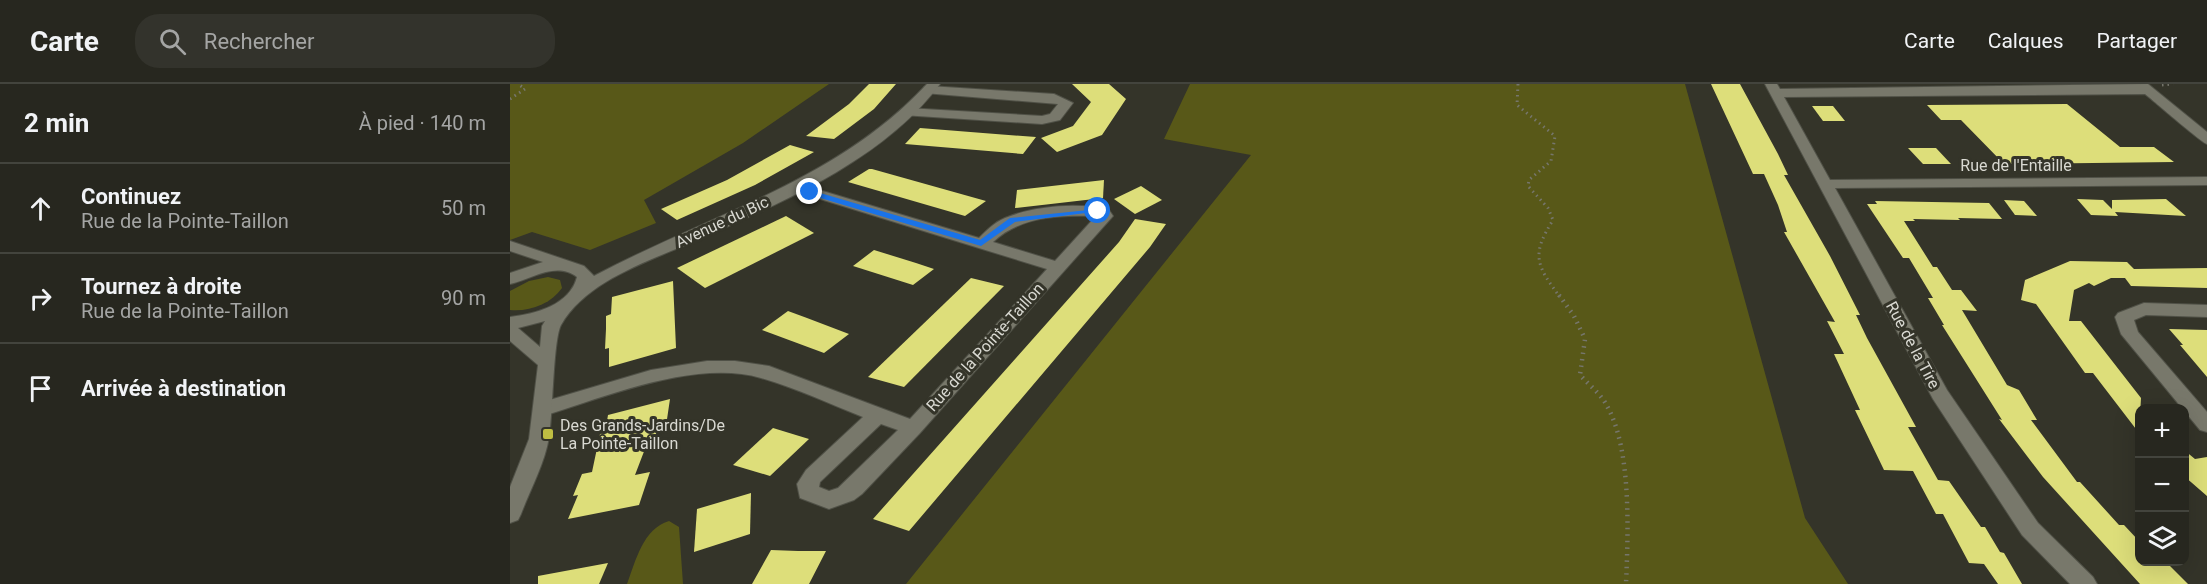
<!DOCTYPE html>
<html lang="fr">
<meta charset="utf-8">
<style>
body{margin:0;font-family:Roboto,sans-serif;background:#33332c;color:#f1f3f6}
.controls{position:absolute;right:18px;bottom:18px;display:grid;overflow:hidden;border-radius:12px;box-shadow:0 6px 24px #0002}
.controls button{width:54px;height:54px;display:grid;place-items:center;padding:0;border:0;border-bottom:2px solid #43443d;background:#27271f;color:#f1f3f6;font:30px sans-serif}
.stop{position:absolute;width:18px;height:18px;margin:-14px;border:4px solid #1a73e8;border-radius:50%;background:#fff}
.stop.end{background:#1a73e8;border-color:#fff;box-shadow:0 2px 6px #0008}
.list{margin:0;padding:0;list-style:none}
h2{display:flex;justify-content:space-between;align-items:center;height:78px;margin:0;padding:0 24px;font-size:26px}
h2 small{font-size:20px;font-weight:400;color:#a4a5a4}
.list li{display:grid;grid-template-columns:39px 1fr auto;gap:18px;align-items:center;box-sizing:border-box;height:90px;padding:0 24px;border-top:2px solid #43443d}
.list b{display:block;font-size:22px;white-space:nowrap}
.list p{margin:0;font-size:20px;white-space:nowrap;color:#a4a5a4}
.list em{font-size:20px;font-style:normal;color:#a4a5a4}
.icon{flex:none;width:33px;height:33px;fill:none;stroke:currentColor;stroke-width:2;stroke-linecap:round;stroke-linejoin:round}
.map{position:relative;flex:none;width:1697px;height:500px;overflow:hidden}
header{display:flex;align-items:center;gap:36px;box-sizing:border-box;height:84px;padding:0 30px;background:#27271f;border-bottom:2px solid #43443d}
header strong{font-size:28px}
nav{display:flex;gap:33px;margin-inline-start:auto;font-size:21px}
.search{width:420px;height:54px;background:#33332c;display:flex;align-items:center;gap:15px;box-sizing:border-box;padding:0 21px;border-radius:24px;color:#a4a5a4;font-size:22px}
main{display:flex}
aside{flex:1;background:#27271f}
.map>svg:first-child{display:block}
</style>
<header>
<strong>Carte</strong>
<div class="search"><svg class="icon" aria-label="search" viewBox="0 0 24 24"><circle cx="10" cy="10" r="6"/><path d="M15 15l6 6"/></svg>Rechercher</div>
<nav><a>Carte</a><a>Calques</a><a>Partager</a></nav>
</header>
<main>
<aside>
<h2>2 min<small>À pied · 140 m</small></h2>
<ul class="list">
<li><svg class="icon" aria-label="ahead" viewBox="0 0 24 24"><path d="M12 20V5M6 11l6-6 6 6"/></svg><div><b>Continuez</b><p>Rue de la Pointe-Taillon</p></div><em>50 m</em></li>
<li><svg class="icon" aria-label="right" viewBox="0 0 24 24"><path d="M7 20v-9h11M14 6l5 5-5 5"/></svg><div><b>Tournez à droite</b><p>Rue de la Pointe-Taillon</p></div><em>90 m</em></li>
<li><svg class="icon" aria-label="arrive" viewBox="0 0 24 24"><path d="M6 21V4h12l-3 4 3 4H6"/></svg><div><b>Arrivée à destination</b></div></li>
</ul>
</aside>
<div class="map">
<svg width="1697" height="500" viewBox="0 0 1697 500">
<rect width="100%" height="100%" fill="#343429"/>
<g fill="#585818">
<path d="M0 0H319L233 59 134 116 146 139 80 166 22 148 0 156Z"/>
<path d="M680 0H1175L1295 434 1338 500H396L741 71 654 55Z"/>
<path d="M38 193 50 196 52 204C41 220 19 228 0 226V207L19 197Z"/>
<path d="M159 437 169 443 173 500H117C126 476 133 445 159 437Z"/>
</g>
<g fill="#ddde7a">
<path d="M359 0H386L364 25 324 55 296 52 339 20Z"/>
<path d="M562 0H599L616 15 592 51 547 68 531 54 563 42 581 18Z"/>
<path d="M1201 0H1230L1268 70 1278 91H1274L1320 172 1350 231H1346L1357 254 1406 343H1398L1428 396 1439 397 1471 443H1475L1490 468 1494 469 1512 500H1488L1474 480 1459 479 1433 430H1426L1403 387 1374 386 1345 326H1350L1324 270H1334L1317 237 1325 238 1274 148H1277L1268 121 1254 90H1243Z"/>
<path d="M1557 20 1610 63H1644L1664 78 1494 80 1451 36H1431L1417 21Z"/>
<path d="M1302 22H1323L1335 37H1313Z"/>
<path d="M410 44 473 49 526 53 513 70 395 60Z"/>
<path d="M280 61 304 68 245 101 167 136 151 125 217 96Z"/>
<path d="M1398 64H1426L1441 80H1413Z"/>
<path d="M359 85H362L476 117 455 132 338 98Z"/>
<path d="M594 96 593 114 505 124 507 106Z"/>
<path d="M631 102 652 116 625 130 604 115Z"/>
<path d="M1567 115 1593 116 1602 125V116L1656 115 1676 132 1605 128 1608 132 1581 131Z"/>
<path d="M1494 116 1514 117 1527 132 1505 131Z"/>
<path d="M1365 117 1479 119 1492 135 1448 134 1450 136 1403 135 1405 137H1394L1423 183H1427L1442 206H1451L1467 227 1452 226 1497 301 1509 306 1527 336H1521L1567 398H1570L1609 441H1614L1629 457V477H1655L1678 500H1630L1533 393 1489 335 1492 336 1432 241H1434L1418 214H1423L1399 174H1393L1357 120H1367Z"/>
<path d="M276 132 304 149 195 204 167 184Z"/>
<path d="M625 135 656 140 640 163 399 447 363 435 609 158Z"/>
<path d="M364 166 406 179 424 185 403 201 343 182Z"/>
<path d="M1560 177 1617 178 1624 185 1697 184V204L1621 202 1615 194H1601L1584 202 1579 199 1564 206 1559 237H1571L1631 314 1629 349 1583 289H1575L1526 220 1511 216 1515 196Z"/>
<path d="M461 194 494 202 394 303 358 293Z"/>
<path d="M163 197 166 264 99 283V264L95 265 96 245V232L101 230 102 213Z"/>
<path d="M278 227 297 234 339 250 314 269 252 246Z"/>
<path d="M1659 245 1697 246V293L1670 261H1673Z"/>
<path d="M160 315 156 342 147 345 145 355 138 357 125 391 140 388 129 421 58 435 68 411 63 412 72 390 82 388 90 350 95 349 98 331Z"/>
<path d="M263 344 299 355 260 392 223 381Z"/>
<path d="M1674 366 1685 375 1697 373V412L1674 392Z"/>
<path d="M241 409 240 450 184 468 187 425Z"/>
<path d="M261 466 288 467H316L299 500H242Z"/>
<path d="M98 479 89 500H28V492Z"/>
</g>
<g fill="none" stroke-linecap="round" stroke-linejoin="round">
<g stroke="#505147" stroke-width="2">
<g id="minor">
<path d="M1255 0H1267L1270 5 1638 0 1697 48V60C1692 59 1644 17 1635 10L1274 13 1320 96 1697 93V101L1325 104 1437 306 1528 439 1583 493 1587 500H1560L1512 451 1423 315Z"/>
<path d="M419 2 544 10 563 19 550 36 532 40 392 31 390 28 397 24 532 32 540 30 548 20 414 9V3Z"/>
<path d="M286 99 469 154C477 146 485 138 495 134 524 122 569 118 599 126L603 132 410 349 352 410 344 416 319 425 290 414 287 400 296 386 353 333C320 320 286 304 251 294 185 275 96 313 33 332L26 330 23 325 26 320 141 286 197 277H225L259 282 400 335 537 185 281 106 279 103 281 100ZM586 132 545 177 483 158C511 132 549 131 586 132ZM371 340 388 346 328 404 319 407 309 403 310 398Z"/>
<path d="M1634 219 1697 221V233L1636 231 1624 236 1628 248 1697 328V348L1690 346 1611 250 1605 233 1608 229Z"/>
</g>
</g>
<g stroke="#505147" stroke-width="2">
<path id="tertiary" d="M417 0H430C374 75 275 117 192 154 146 175 78 194 51 241 43 256 43 330 39 353 35 379 20 406 11 430L8 436 0 439V403L19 355 28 281 0 257V233C25 230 60 221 67 193 46 177 22 195 0 200V189L33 178 0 167V157L74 182 84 192C198 131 326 98 417 0ZM35 237 32 242 30 263 8 244Z"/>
</g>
<g stroke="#76766c" stroke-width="3" stroke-dasharray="1.5 4" stroke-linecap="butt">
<path d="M1008 0 1007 21 1045 52 1041 77 1019 96 1018 102 1038 124 1043 136C1021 171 1026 181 1050 213"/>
<path d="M1652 1 1663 0"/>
<path d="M0 15 15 5 8 0"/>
</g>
<path stroke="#76766c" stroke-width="4.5" stroke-dasharray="1.5 5" stroke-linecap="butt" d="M1049 211 1064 232 1075 255 1070 291C1079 301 1091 310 1097 322 1122 366 1118 451 1116 500"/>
<use href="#minor" fill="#78786b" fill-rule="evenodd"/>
<use href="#tertiary" fill="#78786b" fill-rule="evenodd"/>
</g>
<path fill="#1a73e8" d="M300 106 470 156 500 134 588 125 592 127 505 138 471 162 297 110Z"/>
<rect fill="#bfbe42" stroke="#343429" stroke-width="2" x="32" y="344" width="12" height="12" rx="3"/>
<g text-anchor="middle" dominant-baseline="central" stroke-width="6" stroke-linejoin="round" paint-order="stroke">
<g font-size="16" fill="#d9d9d2" stroke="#343429">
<text x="1506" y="81">Rue de l'Entaille</text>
<text transform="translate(212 138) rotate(-25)">Avenue du Bic</text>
<text transform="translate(1403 261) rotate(62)">Rue de la Tire</text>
<text transform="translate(475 263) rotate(-48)">Rue de la Pointe-Taillon</text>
</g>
<g font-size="16" fill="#d9d9d2" stroke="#343429" text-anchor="start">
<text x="50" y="341">Des Grands-Jardins/De<tspan x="50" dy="18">La Pointe-Taillon</tspan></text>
</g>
</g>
</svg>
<div class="controls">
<button>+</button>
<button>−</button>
<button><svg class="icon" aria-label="layers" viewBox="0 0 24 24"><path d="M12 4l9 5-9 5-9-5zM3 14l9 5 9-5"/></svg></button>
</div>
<div class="stop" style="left:588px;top:127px"></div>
<div class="stop end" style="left:300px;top:108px"></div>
</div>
</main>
